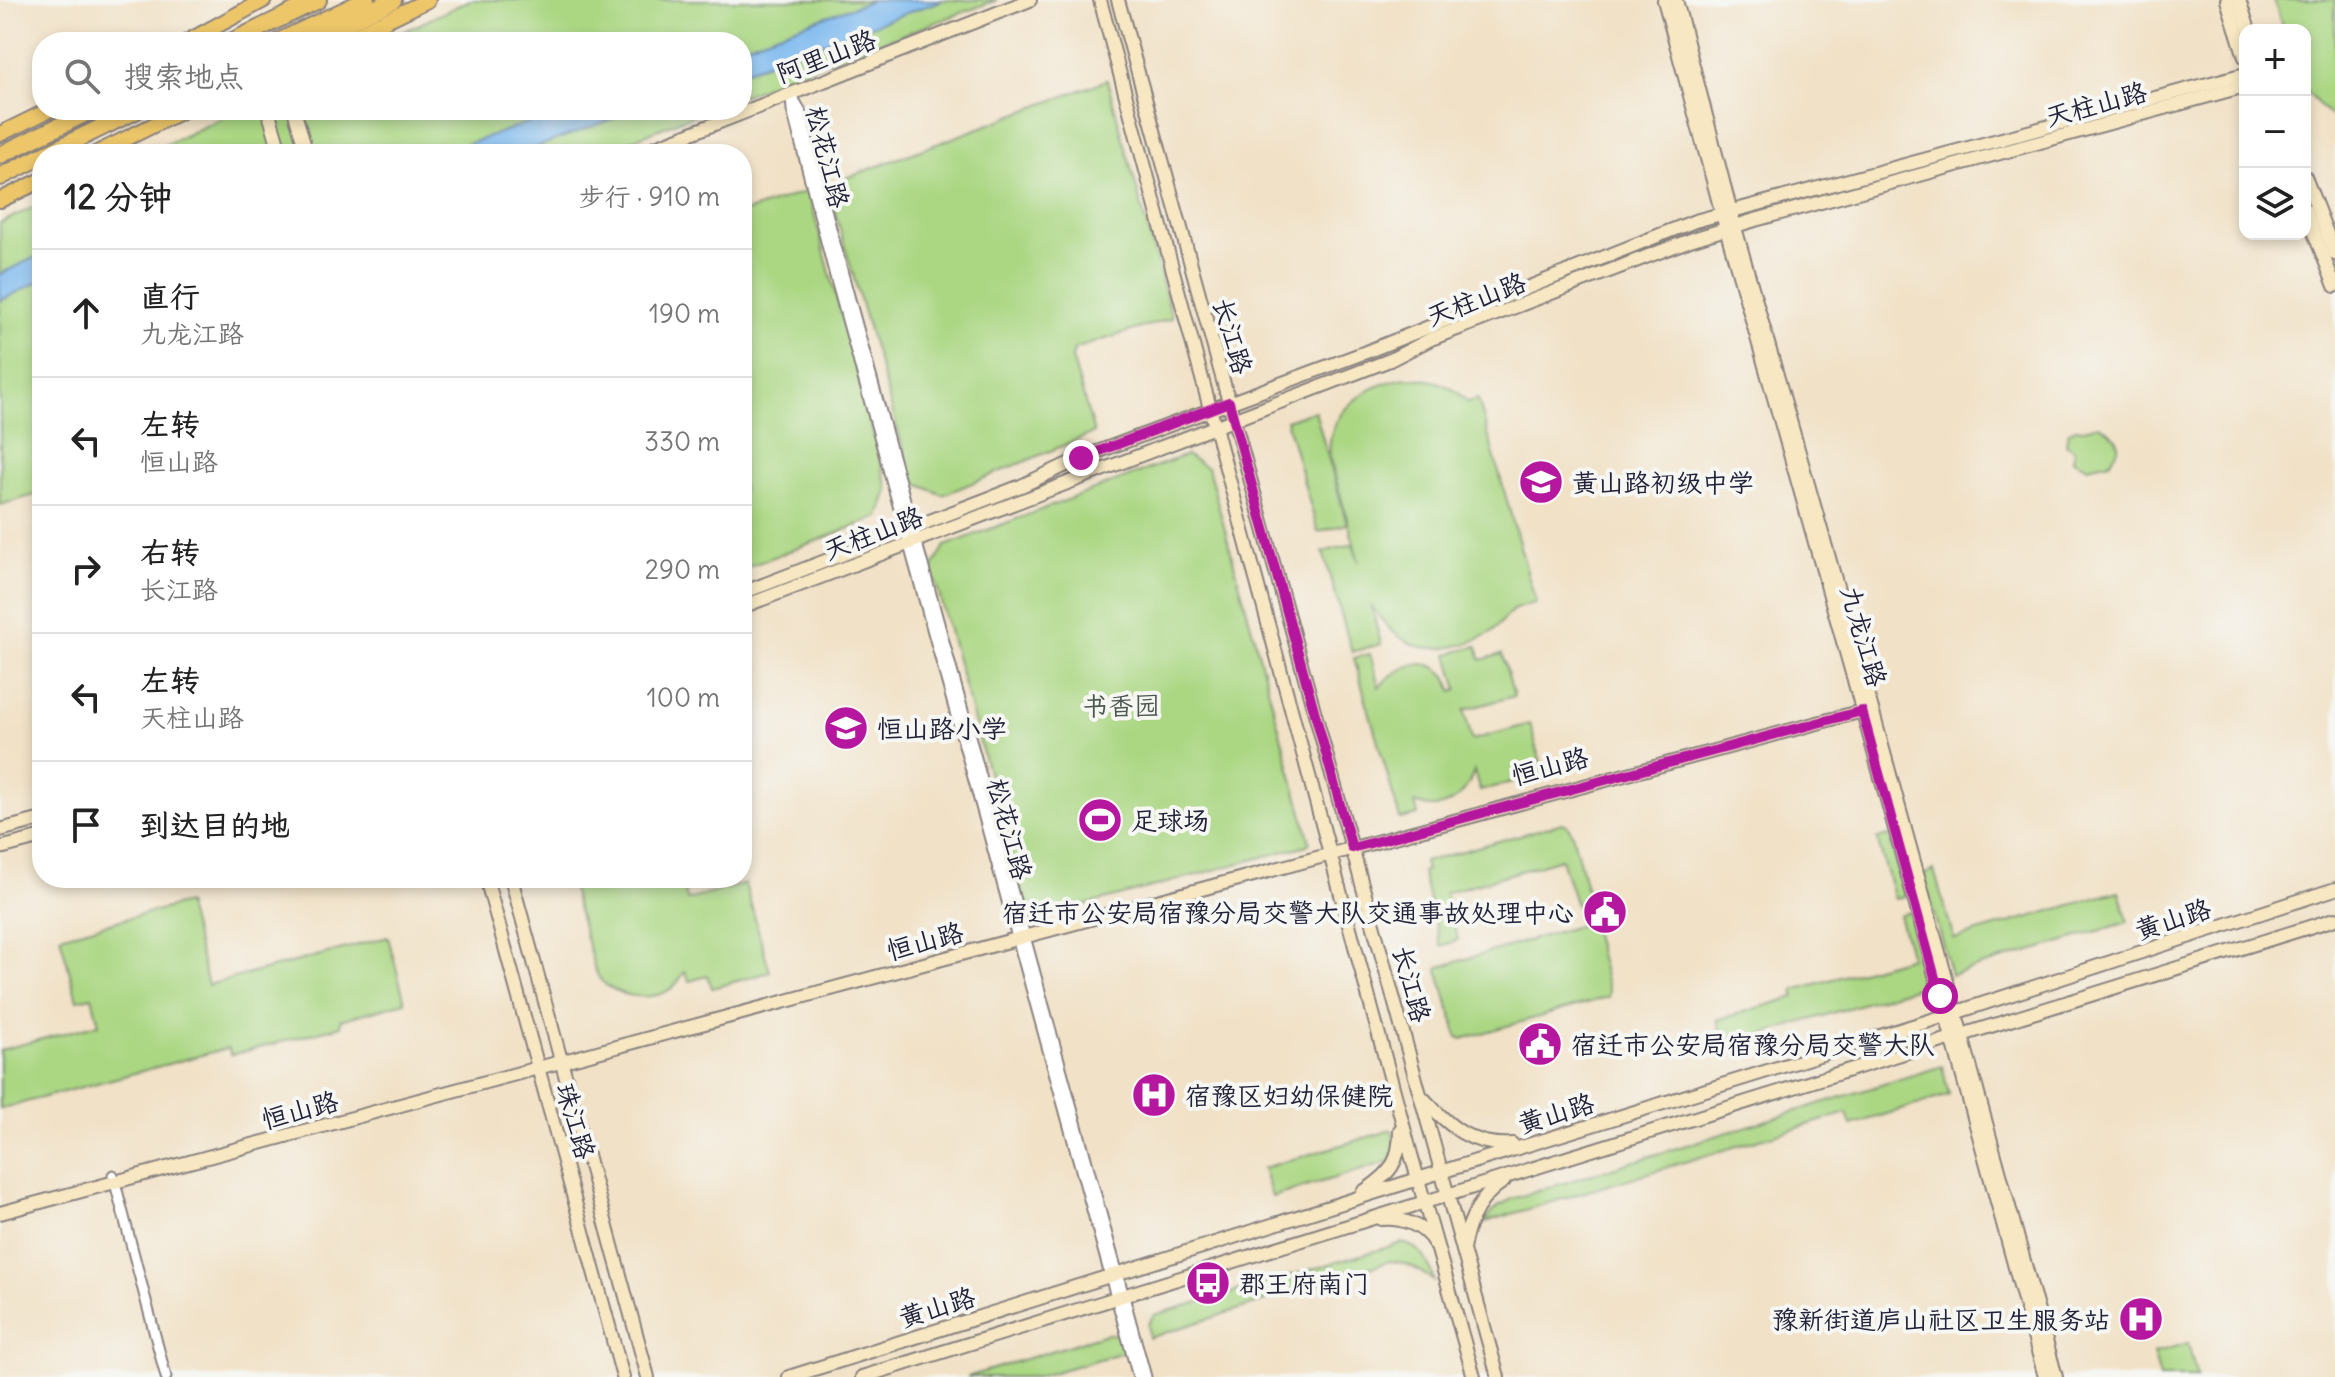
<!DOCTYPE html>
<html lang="zh">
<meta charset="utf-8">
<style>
body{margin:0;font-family:Delius,"LXGW WenKai TC",sans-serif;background:#f2f2f2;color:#222}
.controls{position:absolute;right:24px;top:24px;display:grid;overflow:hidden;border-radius:16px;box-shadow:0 4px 12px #0003}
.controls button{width:72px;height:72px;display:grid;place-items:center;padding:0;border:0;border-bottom:2px solid #e0e0e0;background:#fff;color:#222;font:40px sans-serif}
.stop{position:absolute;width:24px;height:24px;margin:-18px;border:6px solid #b5179e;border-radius:50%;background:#fff}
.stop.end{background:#b5179e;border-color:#fff;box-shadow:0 2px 8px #0008}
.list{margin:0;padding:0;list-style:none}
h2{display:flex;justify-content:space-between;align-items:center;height:104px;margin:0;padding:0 32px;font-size:34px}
h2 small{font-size:26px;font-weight:400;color:#767676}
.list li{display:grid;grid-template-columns:52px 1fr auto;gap:24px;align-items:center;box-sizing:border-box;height:128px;padding:0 32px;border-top:2px solid #e0e0e0}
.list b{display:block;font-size:30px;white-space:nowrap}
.list p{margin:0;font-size:26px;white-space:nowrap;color:#767676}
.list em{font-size:26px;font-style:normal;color:#767676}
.icon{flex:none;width:44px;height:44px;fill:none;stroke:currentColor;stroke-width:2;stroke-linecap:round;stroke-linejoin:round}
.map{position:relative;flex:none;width:2335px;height:1377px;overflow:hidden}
.search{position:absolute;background:#fff;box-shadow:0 4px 12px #0003;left:32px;top:32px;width:720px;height:88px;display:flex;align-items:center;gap:20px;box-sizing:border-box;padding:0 28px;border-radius:32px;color:#767676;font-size:30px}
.panel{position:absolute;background:#fff;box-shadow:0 4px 12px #0003;left:32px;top:144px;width:720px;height:744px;border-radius:32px}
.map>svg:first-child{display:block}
</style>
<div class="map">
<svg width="2335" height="1377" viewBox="0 0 2335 1377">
<rect width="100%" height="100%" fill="#f6f6f2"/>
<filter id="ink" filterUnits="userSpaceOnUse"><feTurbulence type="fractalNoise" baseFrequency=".0125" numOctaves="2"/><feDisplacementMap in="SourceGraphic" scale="16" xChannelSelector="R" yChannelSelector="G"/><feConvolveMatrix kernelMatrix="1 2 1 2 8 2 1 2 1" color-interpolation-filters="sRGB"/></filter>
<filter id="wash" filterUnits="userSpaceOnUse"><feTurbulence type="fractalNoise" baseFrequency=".006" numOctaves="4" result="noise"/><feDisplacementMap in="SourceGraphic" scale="32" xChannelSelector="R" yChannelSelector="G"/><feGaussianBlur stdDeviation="1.8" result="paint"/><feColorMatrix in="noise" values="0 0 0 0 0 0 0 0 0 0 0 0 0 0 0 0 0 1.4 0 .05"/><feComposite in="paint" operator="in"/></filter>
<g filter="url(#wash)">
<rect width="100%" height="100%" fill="#f1e1c6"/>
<g fill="#abd783" stroke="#667c5f" stroke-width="2">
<path d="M470 0H997L819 65 742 96V42H382Z"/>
<path d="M2274 0H2335V120L2307 93 2305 87V30H2283Z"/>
<path d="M1107 80 1172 318 1074 349 1072 358 1094 433 943 495 913 482 827 185Z"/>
<path d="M239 110H706L597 154H146Z"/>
<path d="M808 191 888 490 879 517 742 569V213Z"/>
<path d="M42 203V493L0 505V223Z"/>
<path d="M1406 378C1430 378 1452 383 1467 402L1478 399 1536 603C1529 605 1517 607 1512 611 1504 617 1499 627 1490 633 1481 639 1471 642 1460 645 1418 656 1393 639 1371 605L1381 644 1352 652 1323 552 1353 544 1359 562 1330 457C1325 412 1366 385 1406 378Z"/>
<path d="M1315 411 1347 524 1318 532 1286 420Z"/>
<path d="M2099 425C2116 434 2127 445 2109 462L2088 467 2073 460 2074 450 2066 444 2068 433 2075 428 2084 429Z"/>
<path d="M1186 455 1208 468 1310 842 1307 845 1045 916 1024 902 932 569 945 546Z"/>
<path d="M1477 646 1481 660 1502 654 1514 696 1464 710 1472 740 1530 724 1544 773 1480 791 1474 771C1465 798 1443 815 1415 803L1418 815 1400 819 1354 658 1370 654 1379 687C1395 669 1423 653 1444 674 1449 679 1450 686 1453 692L1458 690 1448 654Z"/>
<path d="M1562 823 1567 825 1572 833 1590 903 1576 906 1561 859 1445 893 1458 940 1441 946 1422 872 1426 870 1424 862Z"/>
<path d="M1889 836 1905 897 1895 899 1877 839Z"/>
<path d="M1934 870 1954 939 2119 891 2128 922 1951 975 1923 875Z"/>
<path d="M569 878H681L687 900 745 884 770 972 712 988 708 976 689 981 685 972C681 976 678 983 673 987 655 1003 615 998 600 979 597 975 596 971 594 967Z"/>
<path d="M186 903 208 985 388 937 405 1002 340 1020 341 1026 231 1055 228 1048 0 1109V1050L99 1024 92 997 77 1000 60 936Z"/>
<path d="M1910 912 1930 983 1725 1046 1717 1020 1795 997 1794 990 1911 957 1899 915Z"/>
<path d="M1588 923 1592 927 1609 992 1608 997 1462 1039 1458 1037 1438 970 1439 967Z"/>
<path d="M1942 1066 1949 1095 1851 1125 1847 1113 1482 1223 1497 1207 1512 1199Z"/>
<path d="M1392 1130 1395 1144 1391 1161 1272 1197 1263 1168Z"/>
<path d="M1402 1243C1424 1248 1428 1262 1434 1281 1420 1271 1408 1262 1390 1261L1149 1338 1148 1324 1154 1315Z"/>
<path d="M1106 1334H1114L1121 1337 1127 1351 1037 1377H967Z"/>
<path d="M2188 1343 2197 1377H2160L2153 1353Z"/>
</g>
<g fill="#7db9ef" stroke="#506e95" stroke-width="2">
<path d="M872 0H943L742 72V46Z"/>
<path d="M563 110H637L518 154H439Z"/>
<path d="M42 254V280L0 301V274Z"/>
</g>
</g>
<g filter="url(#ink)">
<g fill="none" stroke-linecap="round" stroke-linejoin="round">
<g stroke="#8a8280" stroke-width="13">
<g id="street">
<path d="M791 94 800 110 843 274 1146 1377"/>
<path d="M791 97 792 110 835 276 1138 1377"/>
<path d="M113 1175 166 1377"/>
</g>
</g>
<g stroke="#8a8280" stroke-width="16">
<g id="secondary">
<path d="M1100 0 1412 1158 1474 1377"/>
<path d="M1118 0 1498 1377"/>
<path d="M1664 0 1722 214 1861 705 2045 1377"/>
<path d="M1676 0 1734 224 1868 695 2056 1377"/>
<path d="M2227 0 2245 57"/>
<path d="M2239 0 2249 30"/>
<path d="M268 110 281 154"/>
<path d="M294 110 307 154"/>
<path d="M638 154 1030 0"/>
<path d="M2305 177 2335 254"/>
<path d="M2305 210 2335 286"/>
<path d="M742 593 1021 486 1081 458 1366 352 1695 221 2245 74"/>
<path d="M742 607 1330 383 1390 360 1431 339 1693 239 1755 220 2245 86"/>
<path d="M0 830 42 819"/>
<path d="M0 848 42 837"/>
<path d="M486 878 623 1377"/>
<path d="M511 878 648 1377"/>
<path d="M1423 1098C1449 1126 1471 1147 1512 1144"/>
<path d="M1363 1192C1390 1174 1400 1163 1400 1130"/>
<path d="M0 1213 1862 711"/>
<path d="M1381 1219C1401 1217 1424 1225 1434 1243"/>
<path d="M1463 1249C1468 1221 1480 1196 1504 1181"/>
<path d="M789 1377 1418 1179 1945 1016 2335 889"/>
<path d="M862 1377C1353 1224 1845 1074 2335 919"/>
</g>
</g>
<g stroke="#8a8280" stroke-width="18">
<g id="primary">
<path d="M187 42 264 0"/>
<path d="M341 42 428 0"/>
<path d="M0 134 49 110"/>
<path d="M95 154 184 110"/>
<path d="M0 200 42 180"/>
</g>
</g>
<g stroke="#8a8280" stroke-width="20">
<g id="highway">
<path d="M231 42 318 0"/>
<path d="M278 42 366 0"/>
<path d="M307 42 393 0"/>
<path d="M47 154 137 110"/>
<path d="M0 155 92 110"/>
<path d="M0 177 42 156"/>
</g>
</g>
<use href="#street" stroke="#fff" stroke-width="9"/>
<use href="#secondary" stroke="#f7e8c3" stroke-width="12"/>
<use href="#primary" stroke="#ecc669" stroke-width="14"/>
<use href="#highway" stroke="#ecc669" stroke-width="16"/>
</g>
</g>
<g fill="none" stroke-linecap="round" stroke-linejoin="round" filter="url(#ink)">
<path stroke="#b5179e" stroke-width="10" d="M1081 458 1229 402 1352 848 1862 711 1940 996"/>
</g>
<defs>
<g id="school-disc" transform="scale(2.3)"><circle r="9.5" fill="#b5179e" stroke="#f6f6f2"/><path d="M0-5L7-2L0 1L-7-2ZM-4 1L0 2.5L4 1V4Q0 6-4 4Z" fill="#fff"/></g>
<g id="stadium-disc" transform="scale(2.3)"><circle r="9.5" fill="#b5179e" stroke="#f6f6f2"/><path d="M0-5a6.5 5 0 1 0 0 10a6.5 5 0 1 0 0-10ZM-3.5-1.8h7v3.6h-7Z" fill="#fff"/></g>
<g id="civic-disc" transform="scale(2.3)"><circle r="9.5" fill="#b5179e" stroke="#f6f6f2"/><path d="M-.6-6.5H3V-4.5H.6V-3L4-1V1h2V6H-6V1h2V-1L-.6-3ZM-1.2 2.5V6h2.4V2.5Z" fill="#fff"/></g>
<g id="hospital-disc" transform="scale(2.3)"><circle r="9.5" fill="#b5179e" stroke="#f6f6f2"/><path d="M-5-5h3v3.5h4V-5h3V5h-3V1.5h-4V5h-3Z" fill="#fff"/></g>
<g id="bus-disc" transform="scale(2.3)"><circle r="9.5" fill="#b5179e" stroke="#f6f6f2"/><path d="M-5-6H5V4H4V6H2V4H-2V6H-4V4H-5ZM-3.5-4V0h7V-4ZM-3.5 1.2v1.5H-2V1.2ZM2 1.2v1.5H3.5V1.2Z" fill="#fff"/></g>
</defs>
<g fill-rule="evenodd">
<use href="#school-disc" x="1541" y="482"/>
<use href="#school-disc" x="846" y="728"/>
<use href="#stadium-disc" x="1100" y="820"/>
<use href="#civic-disc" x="1605" y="912"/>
<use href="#civic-disc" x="1540" y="1044"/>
<use href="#hospital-disc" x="1154" y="1095"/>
<use href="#bus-disc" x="1208" y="1283"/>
<use href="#hospital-disc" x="2141" y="1319"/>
</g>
<g text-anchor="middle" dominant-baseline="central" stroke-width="8" stroke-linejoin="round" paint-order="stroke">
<g font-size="26" fill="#22223b" stroke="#f6f6f2">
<text transform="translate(826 56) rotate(-21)">阿里山路</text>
<text transform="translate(2096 104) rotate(-15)">天柱山路</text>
<text transform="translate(828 157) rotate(76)">松花江路</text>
<text transform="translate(1476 299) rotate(-21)">天柱山路</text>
<text transform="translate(1233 336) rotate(74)">长江路</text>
<text transform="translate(873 533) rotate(-21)">天柱山路</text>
<text transform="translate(1864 636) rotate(74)">九龙江路</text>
<text transform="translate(1550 766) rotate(-15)">恒山路</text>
<text transform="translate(1010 829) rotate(75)">松花江路</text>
<text transform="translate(2173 919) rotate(-18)">黄山路</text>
<text transform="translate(925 941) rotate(-15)">恒山路</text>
<text transform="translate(1412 984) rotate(75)">长江路</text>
<text transform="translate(300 1110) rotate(-15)">恒山路</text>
<text transform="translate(1556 1113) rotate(-17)">黄山路</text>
<text transform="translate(576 1121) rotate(74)">珠江路</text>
<text transform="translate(937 1307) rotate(-17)">黄山路</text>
</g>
<g font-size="26" fill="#22223b" stroke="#f6f6f2" text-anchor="start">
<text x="1572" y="482">黄山路初级中学</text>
<text x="877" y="728">恒山路小学</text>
<text x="1131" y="820">足球场</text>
<text x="1574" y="912" text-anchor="end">宿迁市公安局宿豫分局交警大队交通事故处理中心</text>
<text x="1571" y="1044">宿迁市公安局宿豫分局交警大队</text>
<text x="1185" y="1095">宿豫区妇幼保健院</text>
<text x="1239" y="1283">郡王府南门</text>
<text x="2110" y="1319" text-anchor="end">豫新街道庐山社区卫生服务站</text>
</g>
<g font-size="26" fill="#4b5851" stroke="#f6f6f2">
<text x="1121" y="705">书香园</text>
</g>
</g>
</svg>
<div class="controls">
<button>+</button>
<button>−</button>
<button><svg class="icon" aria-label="layers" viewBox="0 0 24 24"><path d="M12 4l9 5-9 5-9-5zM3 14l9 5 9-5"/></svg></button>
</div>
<div class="stop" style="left:1940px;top:996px"></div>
<div class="stop end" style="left:1081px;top:458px"></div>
<div class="search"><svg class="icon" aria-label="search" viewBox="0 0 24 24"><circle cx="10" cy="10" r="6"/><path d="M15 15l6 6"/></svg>搜索地点</div>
<section class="panel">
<h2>12 分钟<small>步行 · 910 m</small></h2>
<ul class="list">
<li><svg class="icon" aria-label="ahead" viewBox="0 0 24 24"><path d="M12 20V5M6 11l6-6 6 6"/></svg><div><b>直行</b><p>九龙江路</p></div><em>190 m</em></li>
<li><svg class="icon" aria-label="left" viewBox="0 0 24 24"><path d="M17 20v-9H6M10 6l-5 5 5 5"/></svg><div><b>左转</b><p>恒山路</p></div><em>330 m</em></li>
<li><svg class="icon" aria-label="right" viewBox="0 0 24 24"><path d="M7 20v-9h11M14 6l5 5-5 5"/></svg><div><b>右转</b><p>长江路</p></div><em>290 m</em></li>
<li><svg class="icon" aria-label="left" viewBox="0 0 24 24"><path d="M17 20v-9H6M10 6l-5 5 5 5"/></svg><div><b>左转</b><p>天柱山路</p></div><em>100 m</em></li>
<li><svg class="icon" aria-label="arrive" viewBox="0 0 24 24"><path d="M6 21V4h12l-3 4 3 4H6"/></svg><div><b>到达目的地</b></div></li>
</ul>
</section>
</div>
